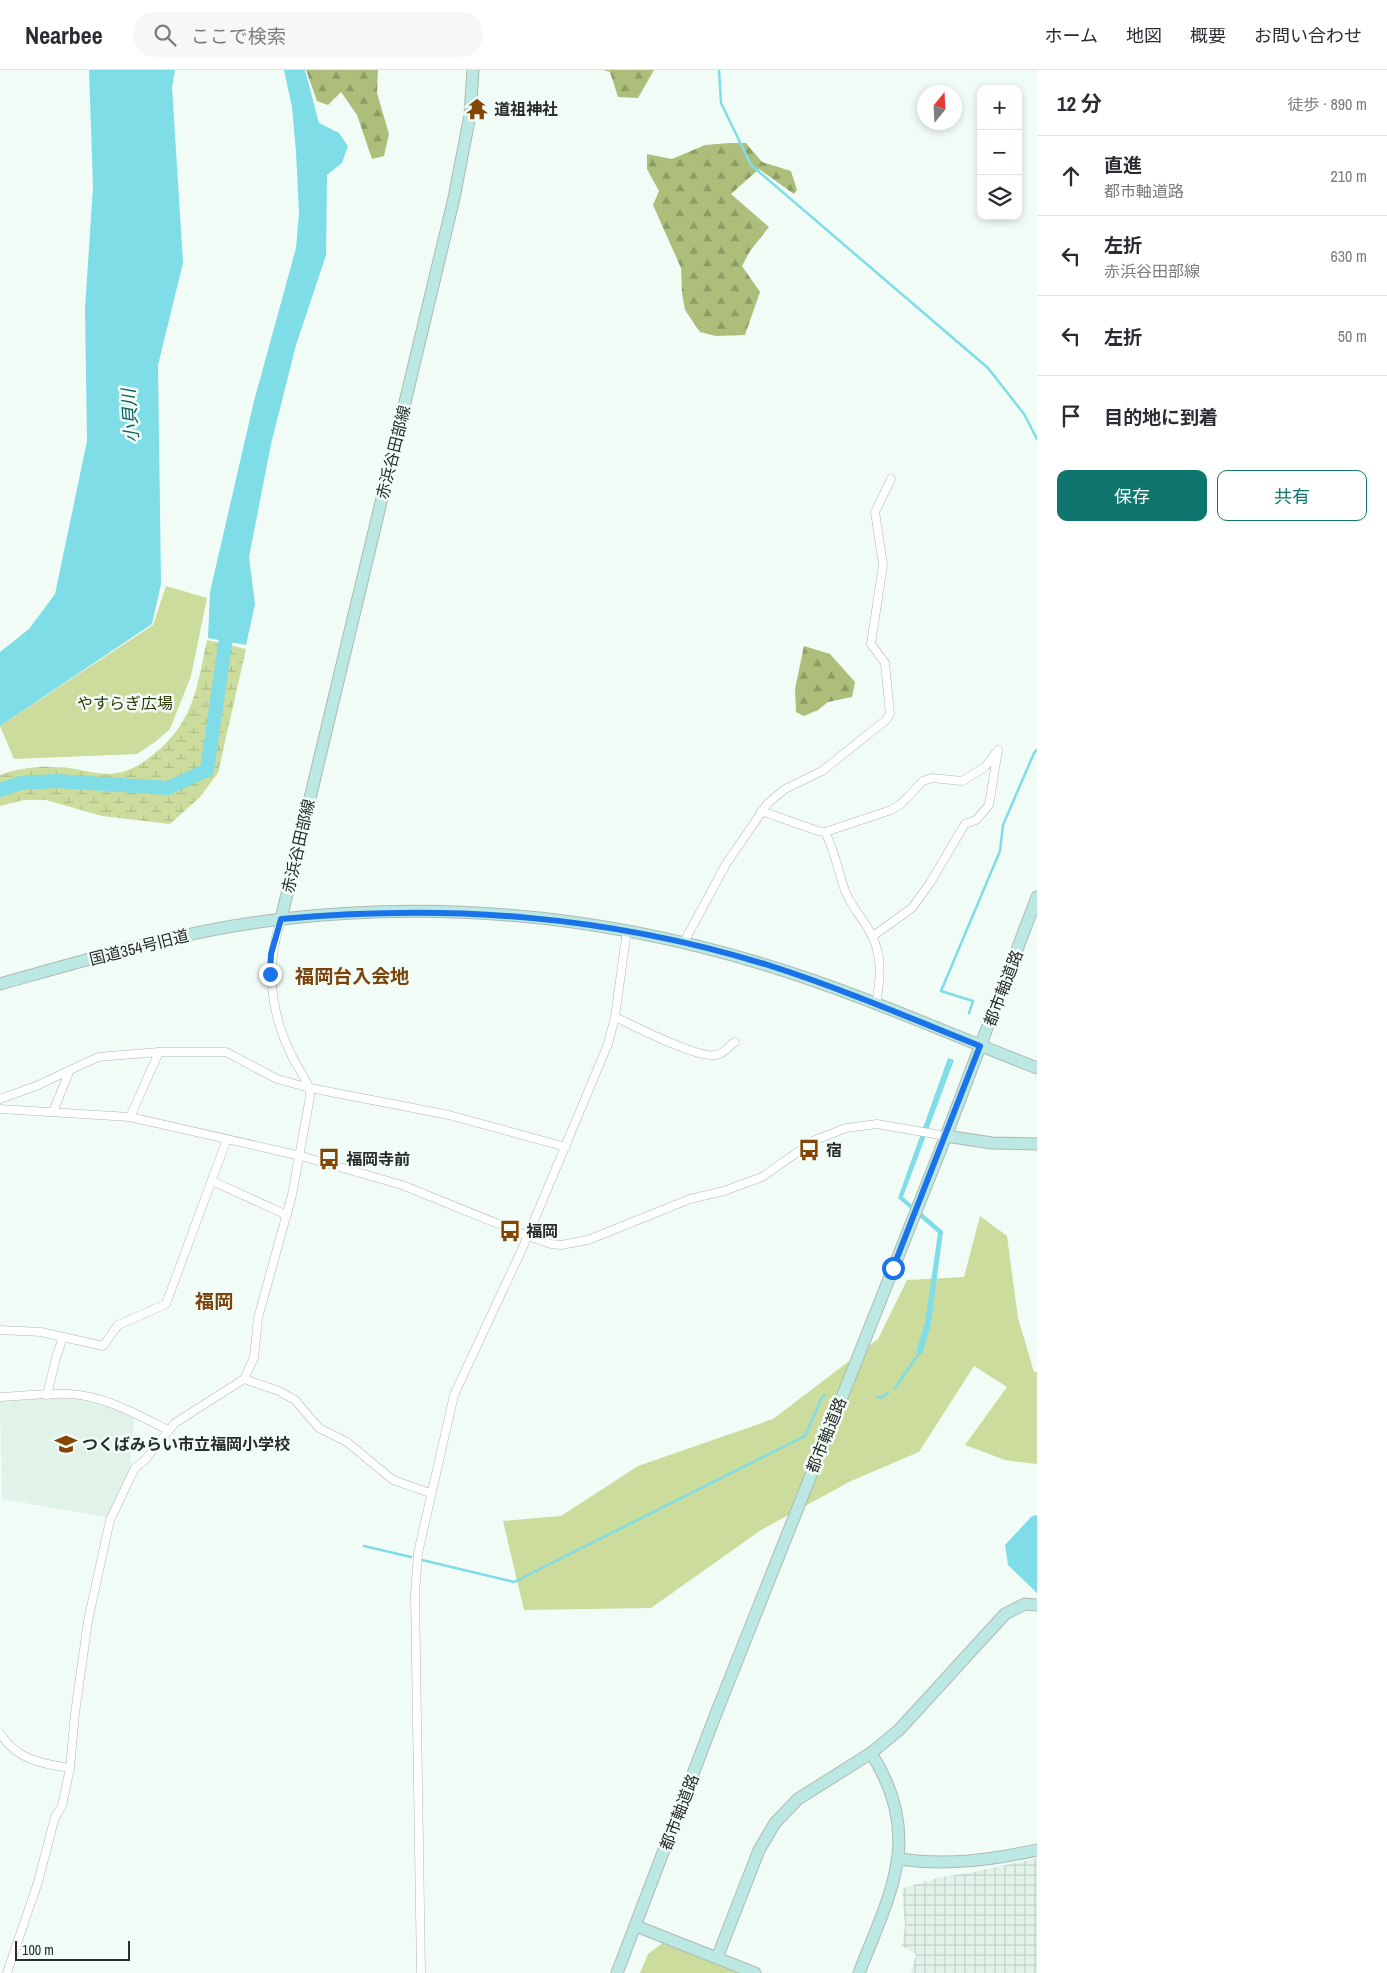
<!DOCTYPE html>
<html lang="ja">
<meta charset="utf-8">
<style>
body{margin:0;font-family:"Archivo Narrow","Noto Sans JP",sans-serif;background:#f7f7f7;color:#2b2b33}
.controls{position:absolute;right:15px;top:15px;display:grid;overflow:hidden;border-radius:10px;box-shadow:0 2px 8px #0003}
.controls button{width:45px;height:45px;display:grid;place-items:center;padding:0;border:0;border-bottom:1px solid #e1e1e2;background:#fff;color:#2b2b33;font:25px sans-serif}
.compass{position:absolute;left:917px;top:15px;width:45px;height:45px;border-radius:50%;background:#fff;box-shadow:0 2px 8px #0003;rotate:18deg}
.scale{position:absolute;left:15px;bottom:12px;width:115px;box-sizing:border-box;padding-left:5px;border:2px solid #282c2a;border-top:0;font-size:14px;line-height:18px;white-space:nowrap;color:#282c2a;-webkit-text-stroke:4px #f2fcf7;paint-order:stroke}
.stop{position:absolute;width:15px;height:15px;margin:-11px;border:4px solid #1a73e8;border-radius:50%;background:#fff}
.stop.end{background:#1a73e8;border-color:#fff;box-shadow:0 1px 5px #0008}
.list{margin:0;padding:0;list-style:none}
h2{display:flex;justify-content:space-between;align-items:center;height:65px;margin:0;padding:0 20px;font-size:21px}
h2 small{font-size:16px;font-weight:400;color:#7c7c81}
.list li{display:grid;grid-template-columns:32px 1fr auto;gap:15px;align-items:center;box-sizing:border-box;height:80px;padding:0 20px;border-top:1px solid #e1e1e2}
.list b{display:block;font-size:19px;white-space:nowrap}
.list p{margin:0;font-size:16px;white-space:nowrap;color:#7c7c81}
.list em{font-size:16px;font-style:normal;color:#7c7c81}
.actions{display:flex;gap:10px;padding:15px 20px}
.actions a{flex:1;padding:11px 0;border:1px solid #0f766e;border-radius:10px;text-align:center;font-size:18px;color:#0f766e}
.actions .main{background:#0f766e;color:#fff}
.icon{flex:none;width:28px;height:28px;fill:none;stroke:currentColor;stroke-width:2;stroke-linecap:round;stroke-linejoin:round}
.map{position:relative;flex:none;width:1037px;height:1903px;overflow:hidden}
header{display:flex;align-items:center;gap:30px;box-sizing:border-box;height:70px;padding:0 25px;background:#fff;border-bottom:1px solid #e1e1e2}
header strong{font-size:24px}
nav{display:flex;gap:28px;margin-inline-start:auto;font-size:18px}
.search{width:350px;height:45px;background:#f7f7f7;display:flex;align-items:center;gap:12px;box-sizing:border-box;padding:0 18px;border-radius:28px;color:#7c7c81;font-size:19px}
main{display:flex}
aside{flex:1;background:#fff}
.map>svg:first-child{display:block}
</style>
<header>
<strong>Nearbee</strong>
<div class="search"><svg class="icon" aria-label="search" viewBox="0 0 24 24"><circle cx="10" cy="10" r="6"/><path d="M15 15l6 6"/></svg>ここで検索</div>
<nav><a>ホーム</a><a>地図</a><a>概要</a><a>お問い合わせ</a></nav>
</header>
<main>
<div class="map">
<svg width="1037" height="1903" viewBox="0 0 1037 1903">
<defs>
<pattern id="industrial-grid" width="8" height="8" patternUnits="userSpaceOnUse" patternTransform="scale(1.25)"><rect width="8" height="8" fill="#e1f2e9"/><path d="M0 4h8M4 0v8" fill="none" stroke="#c1d0c8"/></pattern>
<pattern id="forest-firs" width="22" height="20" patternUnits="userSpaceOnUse" patternTransform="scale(1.25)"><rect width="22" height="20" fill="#adbe7b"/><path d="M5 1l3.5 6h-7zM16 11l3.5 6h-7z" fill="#8d9b65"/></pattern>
<pattern id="wetland-marsh" width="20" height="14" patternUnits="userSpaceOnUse" patternTransform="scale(1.25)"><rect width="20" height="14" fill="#cbdc9c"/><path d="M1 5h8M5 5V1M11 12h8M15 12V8" fill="none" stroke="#aebd87"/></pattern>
</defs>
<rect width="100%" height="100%" fill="#f2fcf7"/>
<path fill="#e1f2e9" d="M65 1327 83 1328 111 1336 133 1346 134 1349 130 1399 109 1445 106 1447 2 1429 0 1330Z"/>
<path fill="url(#industrial-grid)" d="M1037 1788V1903H911L916 1884 902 1876 905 1856 902 1820 904 1818 941 1807 969 1803Z"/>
<g fill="#cbdc9c">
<path d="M166 516 207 528 191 606 170 659 155 672 137 684 14 689 0 656 153 555Z"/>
<path d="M980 1146 1007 1166 1018 1248 1034 1302H1037V1394L1005 1390 965 1375 1007 1317 974 1296 919 1382 851 1411 761 1460 651 1538 524 1540 503 1451 561 1446 638 1396 773 1349 878 1269 907 1210 964 1207Z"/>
<path d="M664 1872 742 1903H640L648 1884Z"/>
</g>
<g fill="url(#forest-firs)">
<path d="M306 0H378L377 23 389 64 384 86 372 89 357 45 341 22 328 35 317 31Z"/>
<path d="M603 0H654L638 28 618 27 610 2Z"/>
<path d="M730 73H746L762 92 791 101 797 120 794 124 759 99 731 124 769 157 750 181 742 196 760 222 745 265 716 266 700 262 685 240 682 223 681 198 653 135 659 121 647 99V84L672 89 705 75Z"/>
<path d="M804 576 830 584 855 612 852 627 828 632 818 640 804 646 796 642 795 619Z"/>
</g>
<path fill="url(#wetland-marsh)" d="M207 570 246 579 218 703 200 727 170 754 102 746 46 730H24L0 736V705C25 696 50 695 75 699 86 701 99 704 109 704 127 703 141 695 154 684 194 652 197 617 207 570Z"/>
<g fill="#7edde7">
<path d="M89 0H175L172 17 183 193 158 295 161 514 152 554 0 656V582L29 559 55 524 87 371 85 239 93 117Z"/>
<path d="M284 0H305L319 53 339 63 348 76 342 93 327 105 326 185 296 275 271 374 249 487 255 534 246 575 208 568 210 522 254 331 296 178 299 143 296 82 292 37Z"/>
<path d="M948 988 954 990 903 1127 943 1161 931 1254 922 1284 916 1282 925 1253 938 1163 898 1128Z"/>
<path d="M1037 1445V1523L1008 1495 1005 1475 1032 1446Z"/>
</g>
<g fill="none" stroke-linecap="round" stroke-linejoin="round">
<g stroke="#7edde7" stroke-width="2.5">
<path d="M719 0 721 33 751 95 988 298 1024 344 1037 369"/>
<path d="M969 943 973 931 941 921 1000 781 1003 755 1034 683 1037 680"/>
<path d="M895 1318 920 1282"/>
<path d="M877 1327H883L888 1323"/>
<path d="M364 1476 411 1487"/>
<path d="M422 1490 514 1512 805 1366 822 1327 825 1325"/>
</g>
<path stroke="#7edde7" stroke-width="14" d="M0 720 21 713 56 711 168 718 207 700 228 554"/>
<g stroke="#afb9b3" stroke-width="9">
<g id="street">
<path d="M761 741 818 761 825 762C836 783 838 803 846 823 853 839 865 851 872 866 883 887 880 912 876 934"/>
<path d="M825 762 891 740 901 734 923 711 932 708 962 711 985 697 998 680 989 735 976 750 965 754 930 813 912 838 873 866"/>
<path d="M684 872 726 794 768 733 785 719 822 701 886 650 890 644 885 593 871 574 883 495 875 442 891 409"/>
<path d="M615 947C634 956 698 989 716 985 724 984 729 976 735 972"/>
<path d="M0 1029 36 1016 98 987 159 982H226L277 1009 310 1018 449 1045 566 1077"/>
<path d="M0 1039 130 1047 301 1086 402 1115 528 1166 551 1174 561 1175 588 1170 690 1129 724 1121 762 1107 815 1070 846 1058 877 1054 946 1066"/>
<path d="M53 1042 69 1002"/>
<path d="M130 1047 159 982"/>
<path d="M212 1111 287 1145"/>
<path d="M0 1260 41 1262 103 1276 118 1255 166 1234 227 1069"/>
<path d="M244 1309 279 1321 295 1330 319 1358 347 1372 393 1410 430 1423"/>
<path d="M47 1325 56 1288 63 1267"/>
<path d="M0 1327C23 1326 47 1323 70 1324 105 1326 138 1345 168 1360"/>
<path d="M0 1663C15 1689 42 1694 70 1698"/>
<path d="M7 1903 38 1812 55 1747 62 1736 70 1698 75 1643 88 1551 110 1450 135 1398 144 1391 175 1353 244 1309 254 1288 258 1248 292 1125 310 1027C310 1011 296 997 290 982 269 938 266 895 281 849"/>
<path d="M421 1903 415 1524 418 1483 454 1325 523 1177 608 974 615 947 627 860"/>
</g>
</g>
<g stroke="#afb9b3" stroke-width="13">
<g id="secondary">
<path d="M281 849 454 128 470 45 473 0"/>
<path d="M0 914C93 888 186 860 282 849 446 830 609 847 766 895 858 923 947 963 1037 998"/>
<path d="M946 1066 992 1073 1037 1074"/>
<path d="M899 1789C947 1796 990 1790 1037 1780"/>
<path d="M636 1856 755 1903"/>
<path d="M717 1888 759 1780 775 1753 798 1729 871 1683 899 1660 1005 1544 1025 1534 1037 1535"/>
<path d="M617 1903 717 1641 946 1066 1037 827"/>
<path d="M859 1903C891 1821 924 1766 871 1683"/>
</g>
</g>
<use href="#street" stroke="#fff" stroke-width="8"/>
<use href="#secondary" stroke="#bce8e3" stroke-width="11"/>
</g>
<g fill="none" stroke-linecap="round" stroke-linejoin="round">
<path stroke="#1a73e8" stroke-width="6" d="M270 904 271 884 281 849C450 834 605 845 768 895 840 918 910 948 980 976L893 1198"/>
</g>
<defs>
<g id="temple-bare" transform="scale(1.725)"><path d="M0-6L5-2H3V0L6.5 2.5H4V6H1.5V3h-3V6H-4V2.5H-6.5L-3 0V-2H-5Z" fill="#844607" stroke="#f2fcf7" stroke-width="2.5" paint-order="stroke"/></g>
<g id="bus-bare" transform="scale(1.725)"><path d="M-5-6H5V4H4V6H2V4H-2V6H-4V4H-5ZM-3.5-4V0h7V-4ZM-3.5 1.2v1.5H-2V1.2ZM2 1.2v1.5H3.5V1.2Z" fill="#844607" stroke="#f2fcf7" stroke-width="2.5" paint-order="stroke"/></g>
<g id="school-bare" transform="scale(1.725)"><path d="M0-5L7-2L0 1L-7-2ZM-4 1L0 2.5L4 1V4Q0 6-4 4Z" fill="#844607" stroke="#f2fcf7" stroke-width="2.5" paint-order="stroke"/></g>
</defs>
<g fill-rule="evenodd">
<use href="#temple-bare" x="477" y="39"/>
<use href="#bus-bare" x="809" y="1080"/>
<use href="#bus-bare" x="329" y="1089"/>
<use href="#bus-bare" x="510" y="1161"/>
<use href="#school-bare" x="66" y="1374"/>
</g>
<g text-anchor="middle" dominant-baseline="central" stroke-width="5" stroke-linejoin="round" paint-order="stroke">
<g font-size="16" font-weight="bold" fill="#282c2a" stroke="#f2fcf7" text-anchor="start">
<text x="494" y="39">道祖神社</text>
<text x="826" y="1080">宿</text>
<text x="346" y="1089">福岡寺前</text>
<text x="526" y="1161">福岡</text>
<text x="82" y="1374">つくばみらい市立福岡小学校</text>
</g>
<g font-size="16" fill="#282c2a" stroke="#f2fcf7">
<text transform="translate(393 382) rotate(-76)">赤浜谷田部線</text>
<text transform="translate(298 776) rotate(-77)">赤浜谷田部線</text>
<text transform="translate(139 877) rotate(-14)">国道354号旧道</text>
<text transform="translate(1003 918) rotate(-69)">都市軸道路</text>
<text transform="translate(826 1365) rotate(-68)">都市軸道路</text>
<text transform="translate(679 1742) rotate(-69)">都市軸道路</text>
</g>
<g font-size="16" fill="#313a06" stroke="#f2fcf7">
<text x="125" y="633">やすらぎ広場</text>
</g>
<g font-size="18" font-style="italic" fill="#0b6066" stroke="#f2fcf7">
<text transform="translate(130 346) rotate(-94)">小貝川</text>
</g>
<g font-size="19" font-weight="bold" fill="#7b430c" stroke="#f2fcf7">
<text x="352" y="906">福岡台入会地</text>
<text x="214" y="1231">福岡</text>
</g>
</g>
</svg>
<div class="controls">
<button>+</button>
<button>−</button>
<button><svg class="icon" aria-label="layers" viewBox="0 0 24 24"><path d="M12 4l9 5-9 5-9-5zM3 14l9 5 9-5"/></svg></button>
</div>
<svg class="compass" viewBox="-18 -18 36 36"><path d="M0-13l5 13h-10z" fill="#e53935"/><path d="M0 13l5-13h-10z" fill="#7c7c81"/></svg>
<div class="scale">100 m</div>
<div class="stop" style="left:893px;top:1198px"></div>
<div class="stop end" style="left:270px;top:904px"></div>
</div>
<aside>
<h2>12 分<small>徒歩 · 890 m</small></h2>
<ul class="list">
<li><svg class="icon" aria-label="ahead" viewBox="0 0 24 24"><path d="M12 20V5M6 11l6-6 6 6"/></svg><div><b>直進</b><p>都市軸道路</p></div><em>210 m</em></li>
<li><svg class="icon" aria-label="left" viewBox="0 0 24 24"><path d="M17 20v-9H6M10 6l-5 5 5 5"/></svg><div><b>左折</b><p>赤浜谷田部線</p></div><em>630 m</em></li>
<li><svg class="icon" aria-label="left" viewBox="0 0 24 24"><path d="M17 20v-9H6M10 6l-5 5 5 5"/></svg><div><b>左折</b></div><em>50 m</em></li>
<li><svg class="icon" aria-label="arrive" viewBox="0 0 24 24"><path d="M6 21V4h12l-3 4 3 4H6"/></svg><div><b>目的地に到着</b></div></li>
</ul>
<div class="actions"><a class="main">保存</a><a>共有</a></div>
</aside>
</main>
